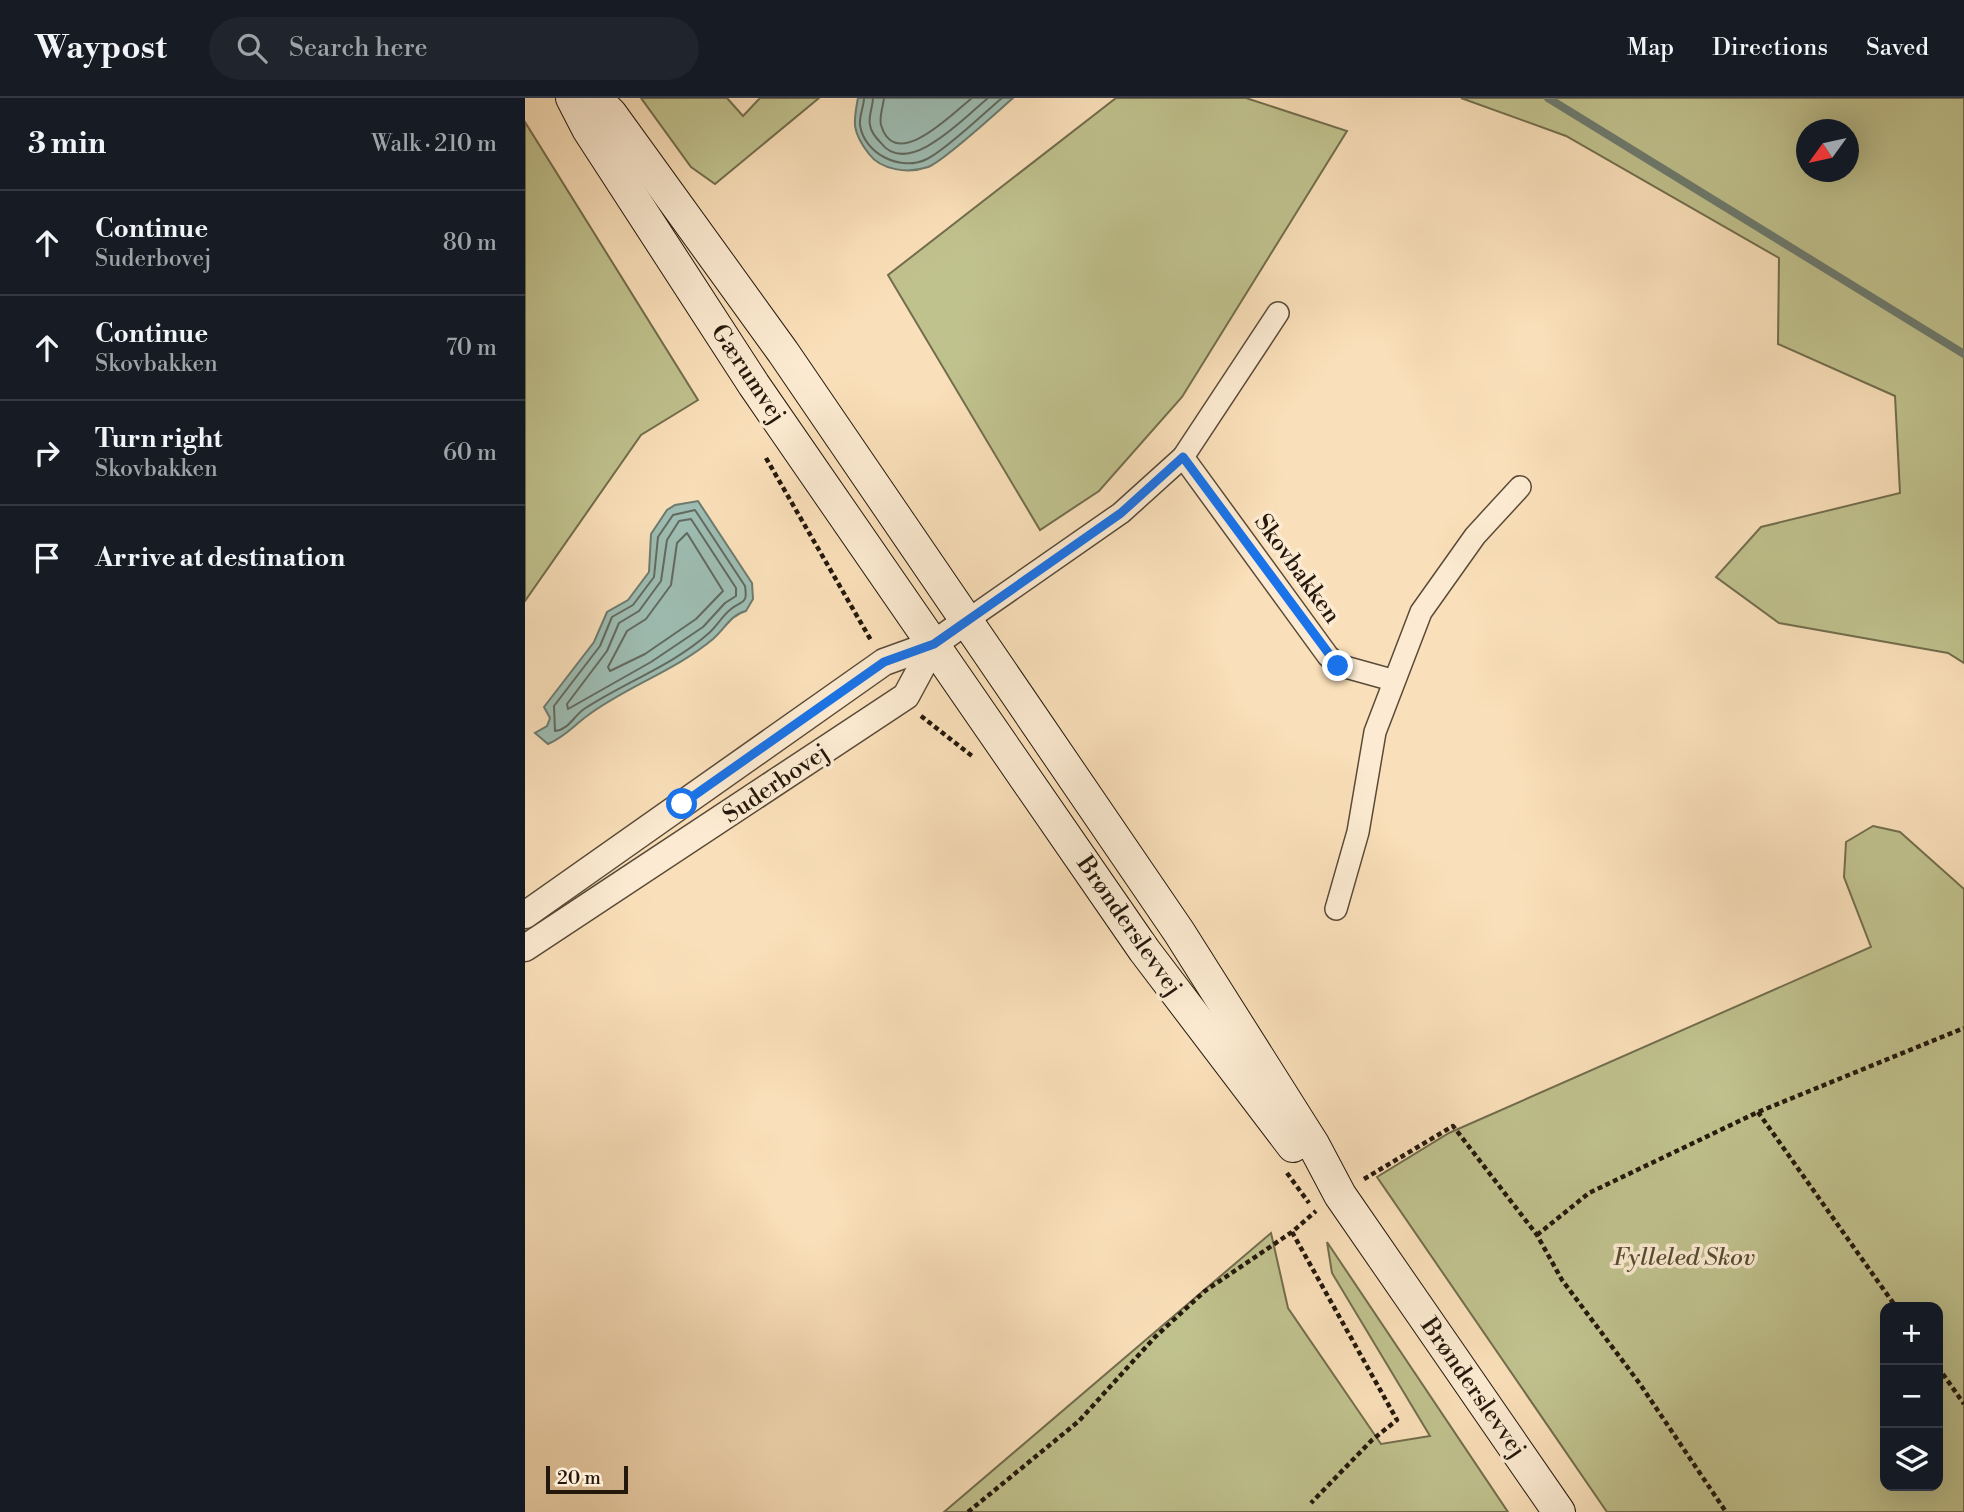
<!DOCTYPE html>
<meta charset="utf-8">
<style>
body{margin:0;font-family:"Libre Bodoni",serif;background:#20242c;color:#f1f3f6}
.controls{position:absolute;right:21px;bottom:21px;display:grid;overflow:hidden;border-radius:14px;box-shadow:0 7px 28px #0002}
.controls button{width:63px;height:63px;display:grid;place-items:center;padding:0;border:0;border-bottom:2px solid #363941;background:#171b24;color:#f1f3f6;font:35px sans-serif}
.compass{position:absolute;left:1271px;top:21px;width:63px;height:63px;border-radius:50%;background:#171b24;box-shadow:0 7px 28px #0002;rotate:237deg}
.scale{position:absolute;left:21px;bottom:18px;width:82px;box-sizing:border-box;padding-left:7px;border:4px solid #24180c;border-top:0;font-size:19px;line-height:24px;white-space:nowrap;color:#24180c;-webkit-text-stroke:5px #fcebd2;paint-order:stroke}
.stop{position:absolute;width:21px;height:21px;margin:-16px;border:5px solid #1a73e8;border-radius:50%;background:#fff}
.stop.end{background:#1a73e8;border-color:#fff;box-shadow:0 2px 7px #0008}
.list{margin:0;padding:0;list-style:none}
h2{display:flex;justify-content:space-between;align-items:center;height:91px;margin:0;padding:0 28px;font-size:30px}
h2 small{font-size:23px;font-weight:400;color:#9ea1a6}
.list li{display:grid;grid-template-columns:46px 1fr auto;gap:21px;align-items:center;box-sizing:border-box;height:105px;padding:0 28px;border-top:2px solid #363941}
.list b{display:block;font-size:26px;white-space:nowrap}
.list p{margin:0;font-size:23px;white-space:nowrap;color:#9ea1a6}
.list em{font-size:23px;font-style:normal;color:#9ea1a6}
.icon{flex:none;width:38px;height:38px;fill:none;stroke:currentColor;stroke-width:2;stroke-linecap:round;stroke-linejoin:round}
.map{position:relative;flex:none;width:1439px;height:1414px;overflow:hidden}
header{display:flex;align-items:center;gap:42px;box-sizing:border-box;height:98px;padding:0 35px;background:#171b24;border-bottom:2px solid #363941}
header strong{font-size:33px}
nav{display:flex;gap:38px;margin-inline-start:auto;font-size:24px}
.search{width:490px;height:63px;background:#20242c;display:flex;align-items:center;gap:18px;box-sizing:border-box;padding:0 24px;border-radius:38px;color:#9ea1a6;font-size:26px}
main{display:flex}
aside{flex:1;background:#171b24}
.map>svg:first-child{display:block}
</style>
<header>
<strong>Waypost</strong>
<div class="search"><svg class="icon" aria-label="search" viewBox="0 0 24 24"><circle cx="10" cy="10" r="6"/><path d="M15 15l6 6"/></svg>Search here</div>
<nav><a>Map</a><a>Directions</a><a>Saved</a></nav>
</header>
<main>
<aside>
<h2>3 min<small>Walk · 210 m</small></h2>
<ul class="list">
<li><svg class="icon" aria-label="ahead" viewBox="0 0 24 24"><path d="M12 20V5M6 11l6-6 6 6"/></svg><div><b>Continue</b><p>Suderbovej</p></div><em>80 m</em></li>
<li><svg class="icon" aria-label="ahead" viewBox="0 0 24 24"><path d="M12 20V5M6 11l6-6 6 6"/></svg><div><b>Continue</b><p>Skovbakken</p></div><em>70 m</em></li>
<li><svg class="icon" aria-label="right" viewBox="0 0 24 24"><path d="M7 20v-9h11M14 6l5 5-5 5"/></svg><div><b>Turn right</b><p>Skovbakken</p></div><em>60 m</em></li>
<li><svg class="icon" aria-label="arrive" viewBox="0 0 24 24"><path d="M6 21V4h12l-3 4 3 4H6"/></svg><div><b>Arrive at destination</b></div></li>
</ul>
</aside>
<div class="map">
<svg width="1439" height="1414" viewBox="0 0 1439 1414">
<rect width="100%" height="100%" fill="#fae0ba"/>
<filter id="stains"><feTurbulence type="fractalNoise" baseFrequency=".00286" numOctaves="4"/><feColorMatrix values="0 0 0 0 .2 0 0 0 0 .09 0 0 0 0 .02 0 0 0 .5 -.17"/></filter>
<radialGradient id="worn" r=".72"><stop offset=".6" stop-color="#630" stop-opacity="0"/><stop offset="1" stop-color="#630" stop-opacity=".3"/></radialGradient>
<g fill="#c0c28e" stroke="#726d4d" stroke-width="2" fill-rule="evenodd">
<path d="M116 0H202L218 18 235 0H294L190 86 166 69Z"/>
<path d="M591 0H721L822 33 657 299 574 393 515 432 363 177Z"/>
<path d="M936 0H1439V565L1423 555 1254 525 1191 479 1236 429 1375 395 1370 298 1253 246 1254 160 1041 38ZM1282 32H1324V74H1282Z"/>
<path d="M0 24 173 302 116 337 0 503Z"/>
<path d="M1348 728 1375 734 1439 791V1414H1082L852 1079 924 1035 1346 849 1319 779 1321 744ZM1360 1209H1413V1388H1360Z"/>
<path d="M746 1135 763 1210 856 1346 905 1338 807 1175 802 1144 983 1414H419Z"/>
</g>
<g fill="#9ebdb3" stroke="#6d7b70" stroke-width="2">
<path d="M333 0H488C472 14 419 63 403 69 383 76 356 72 344 56 327 34 328 25 333 0Z"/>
<path d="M173 403 227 485 228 501 221 513C205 517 200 531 188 541 150 573 100 589 62 618 47 629 41 638 23 646L10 635 22 628 25 620 19 609 69 544 82 514 103 502 124 474 126 436 142 412 150 407Z"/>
</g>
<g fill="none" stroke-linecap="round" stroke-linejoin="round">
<g stroke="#616a60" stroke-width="2">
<path d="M339 0C339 8 334 18 335 27 339 56 376 74 402 61 421 52 459 15 477 0"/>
<path d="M348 0C348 8 343 19 345 27 346 34 351 40 356 45 383 81 441 18 463 0"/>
<path d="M359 0C358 9 354 19 356 27 370 76 429 14 447 0"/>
<path d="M170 412 220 488C223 507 217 502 206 511 197 518 192 528 184 535 147 568 100 584 59 611 49 618 43 632 30 633L29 608 75 548 87 519 108 507 129 479 133 439 148 417Z"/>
<path d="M166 421 211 490V498L200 505 178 529 126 564 43 611 42 606 82 553 94 525 114 513 136 483 142 442 154 423Z"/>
<path d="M162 435 198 493 171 521 120 556 85 573 83 569 102 533 121 521 146 487 152 445Z"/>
</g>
<path stroke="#6d7b70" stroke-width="8" d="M1023 0 1439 256"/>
<g stroke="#5a4a38" stroke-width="24">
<g id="minor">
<path d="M658 359 803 558 813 567 867 582"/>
<path d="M441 523 596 415 658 359 753 215"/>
<path d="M811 811 833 734 850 634 896 514 950 438 995 389"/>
</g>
</g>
<g stroke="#5a4a38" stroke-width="29">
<g id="tertiary">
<path d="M0 817 359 564 409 546 441 523"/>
<path d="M0 850 381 598 409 546"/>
</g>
</g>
<g stroke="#24180c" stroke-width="34">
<g id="secondary">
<path d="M47 0 63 31 229 287 619 852 768 1048"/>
<path d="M70 0 86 16 258 254 654 834 788 1046 815 1097 1034 1414"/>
</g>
</g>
<g stroke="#24180c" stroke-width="4.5" stroke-dasharray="5 3.5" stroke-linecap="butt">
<path d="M241 360 347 544"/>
<path d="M396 618 447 658"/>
<path d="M1233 1014 1371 1209"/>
<path d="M762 1075 784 1105"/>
<path d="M839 1081 928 1028 1012 1137 1037 1182 1115 1286 1201 1414"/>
<path d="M767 1134 872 1322 847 1342 786 1405"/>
<path d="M1012 1137 1064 1095 1233 1014 1439 930"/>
<path d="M1413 1269 1439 1306"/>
<path d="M443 1414 554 1323 630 1239 680 1193 767 1134 791 1113"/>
</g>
<use href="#minor" stroke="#fcebd2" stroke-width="21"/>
<use href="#tertiary" stroke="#fcebd2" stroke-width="26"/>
<use href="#secondary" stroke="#fcebd2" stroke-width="32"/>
</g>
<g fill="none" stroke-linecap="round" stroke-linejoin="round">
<path stroke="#1a73e8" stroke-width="9" d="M157 706 359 564 409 546 596 415 658 359 813 568"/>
</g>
<g text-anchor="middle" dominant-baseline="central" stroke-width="7" stroke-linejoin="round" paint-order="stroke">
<g font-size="24" fill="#24180c" stroke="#fcebd2">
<text transform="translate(223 276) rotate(56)">Gærumvej</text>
<text transform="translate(772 471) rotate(54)">Skovbakken</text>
<text transform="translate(251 686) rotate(-34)">Suderbovej</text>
<text transform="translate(604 828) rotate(55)">Brønderslevvej</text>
<text transform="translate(948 1290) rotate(55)">Brønderslevvej</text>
</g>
<g font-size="24" font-style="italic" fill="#534b33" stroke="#fcebd2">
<text x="1159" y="1160">Fylleled Skov</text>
</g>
</g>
<rect width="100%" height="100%" filter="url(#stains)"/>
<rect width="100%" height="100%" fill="url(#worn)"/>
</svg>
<div class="controls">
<button>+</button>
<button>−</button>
<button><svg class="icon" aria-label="layers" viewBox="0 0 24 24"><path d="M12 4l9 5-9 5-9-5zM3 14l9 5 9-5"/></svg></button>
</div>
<svg class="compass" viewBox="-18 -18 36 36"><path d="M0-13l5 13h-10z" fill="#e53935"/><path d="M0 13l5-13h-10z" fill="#9ea1a6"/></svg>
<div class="scale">20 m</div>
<div class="stop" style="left:157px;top:706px"></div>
<div class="stop end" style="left:813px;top:568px"></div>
</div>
</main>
